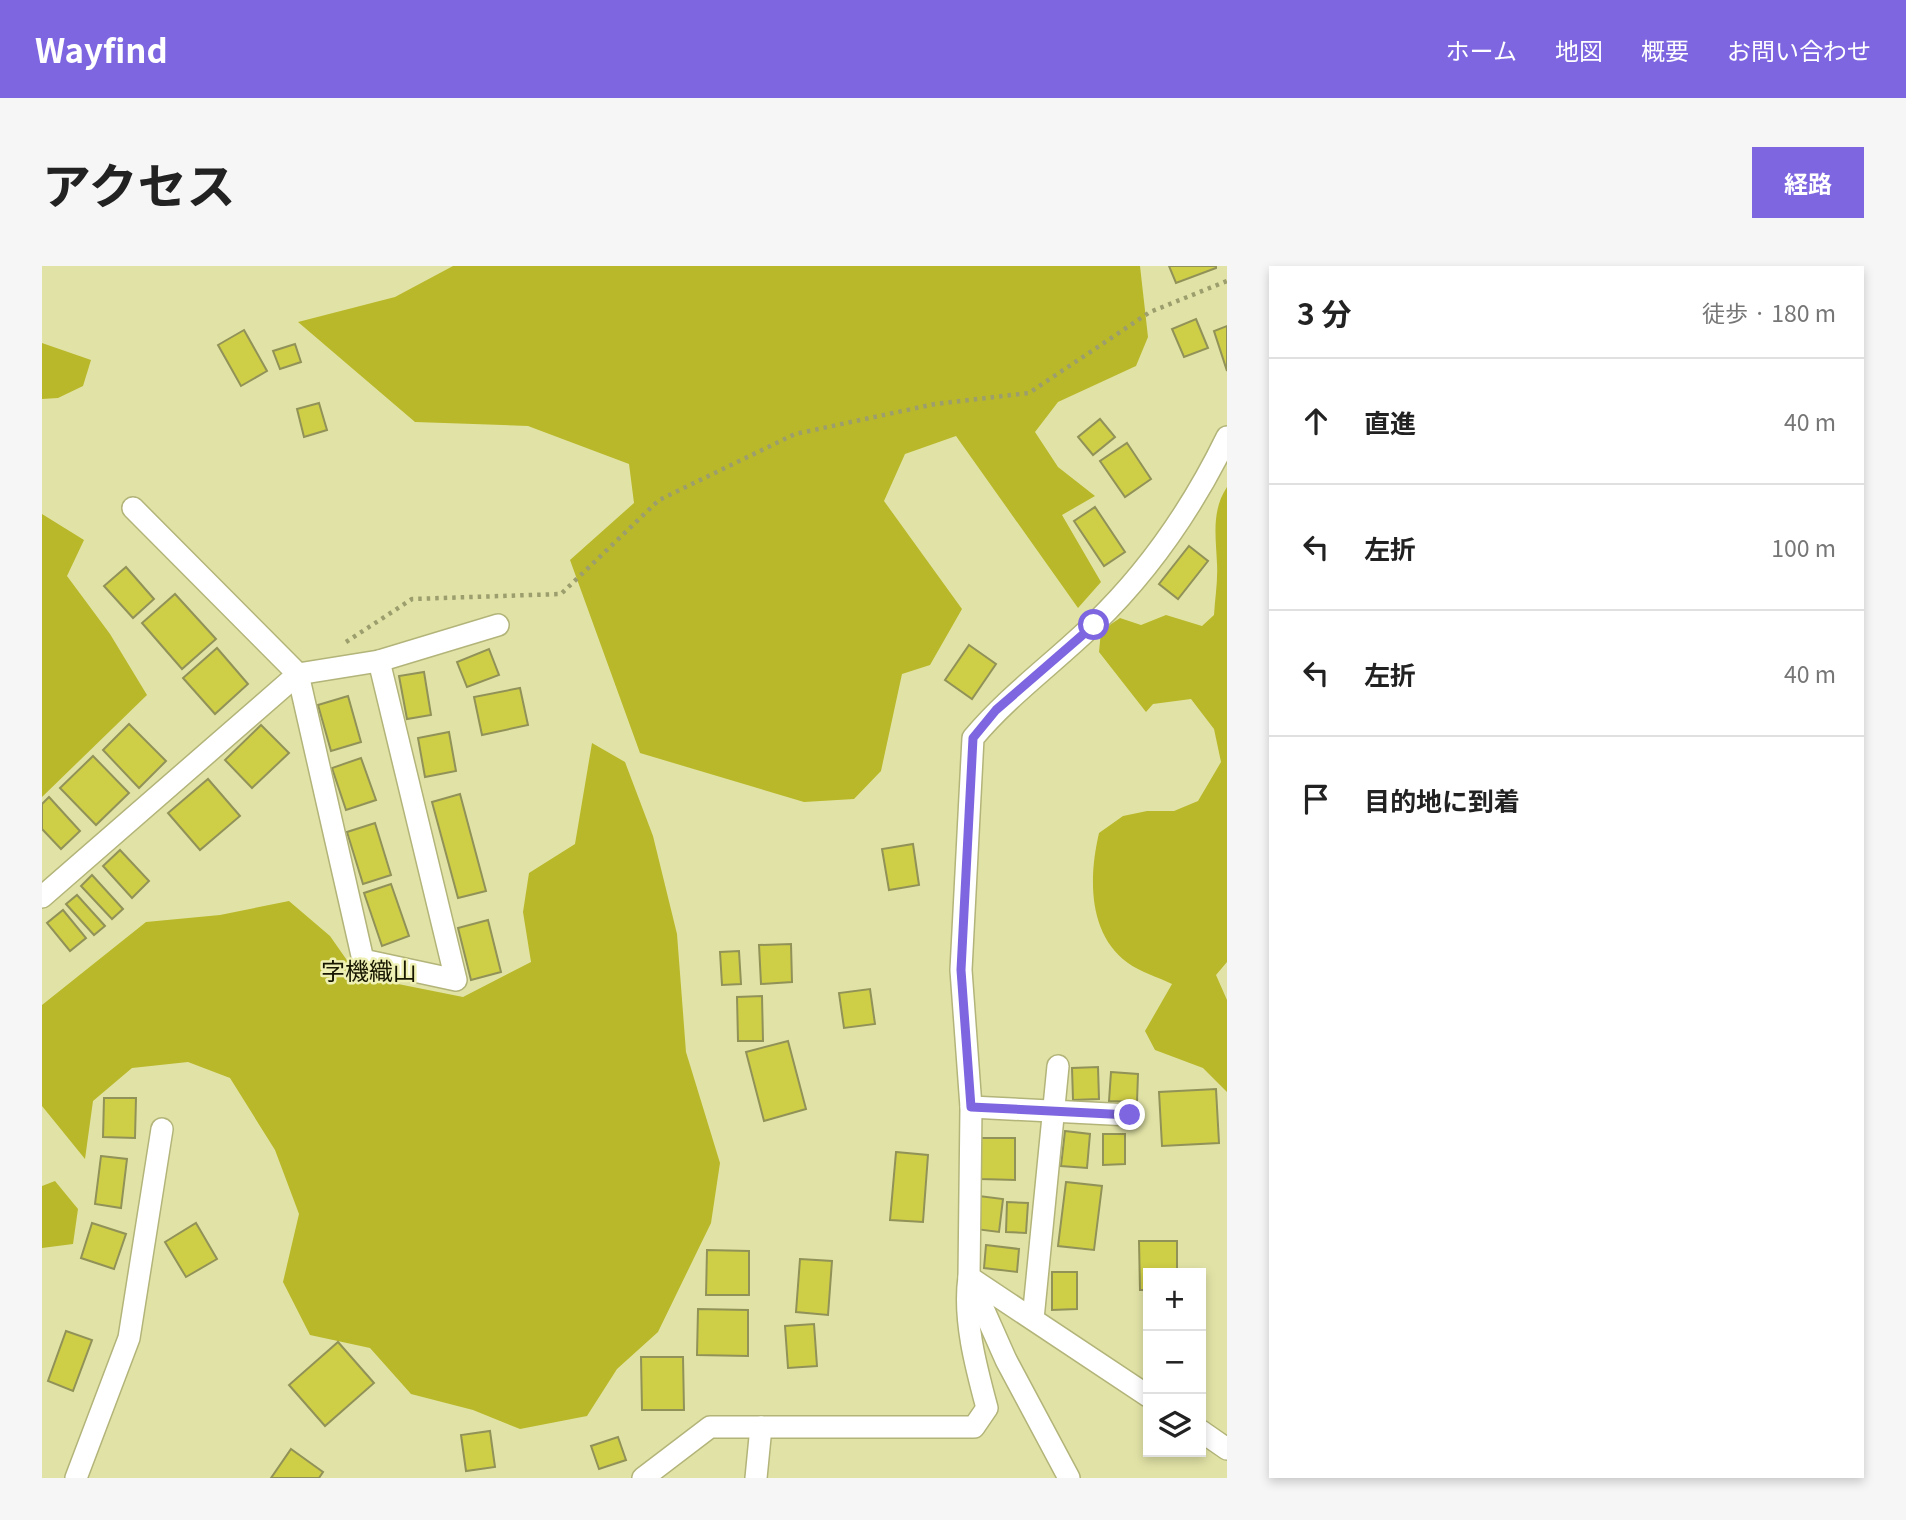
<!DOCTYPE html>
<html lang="ja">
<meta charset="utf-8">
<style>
body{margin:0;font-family:Georgia,"Noto Sans JP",serif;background:#f6f6f6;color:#222}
.controls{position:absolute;right:21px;bottom:21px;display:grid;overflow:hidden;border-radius:0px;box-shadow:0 4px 10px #0003}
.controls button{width:63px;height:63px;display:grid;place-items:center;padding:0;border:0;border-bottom:2px solid #e0e0e0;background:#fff;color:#222;font:35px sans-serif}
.stop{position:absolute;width:21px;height:21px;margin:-16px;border:5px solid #7e66e1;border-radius:50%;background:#fff}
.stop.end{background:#7e66e1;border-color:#fff;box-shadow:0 2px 7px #0008}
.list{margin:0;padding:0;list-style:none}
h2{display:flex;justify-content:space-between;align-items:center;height:91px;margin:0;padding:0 28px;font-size:30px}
h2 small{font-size:23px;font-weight:400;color:#767676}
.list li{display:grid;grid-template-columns:46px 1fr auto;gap:21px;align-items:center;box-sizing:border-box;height:126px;padding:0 28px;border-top:2px solid #e0e0e0}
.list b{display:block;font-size:26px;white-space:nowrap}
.list em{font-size:23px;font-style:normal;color:#767676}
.icon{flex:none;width:38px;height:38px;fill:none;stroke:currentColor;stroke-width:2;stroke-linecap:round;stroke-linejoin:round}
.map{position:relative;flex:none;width:1185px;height:1212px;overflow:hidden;border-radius:0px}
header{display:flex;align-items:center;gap:42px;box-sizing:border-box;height:98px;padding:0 35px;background:#7e66e1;color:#fff}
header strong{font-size:33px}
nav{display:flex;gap:38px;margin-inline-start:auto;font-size:24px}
.intro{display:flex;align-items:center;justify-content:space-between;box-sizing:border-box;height:168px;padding:0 42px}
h1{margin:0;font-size:49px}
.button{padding:18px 32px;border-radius:0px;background:#7e66e1;color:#fff;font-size:24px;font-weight:700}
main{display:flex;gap:42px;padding:0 42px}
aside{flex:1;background:#fff;border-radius:0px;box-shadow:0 4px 10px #0003}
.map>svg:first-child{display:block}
</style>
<header>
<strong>Wayfind</strong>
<nav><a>ホーム</a><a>地図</a><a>概要</a><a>お問い合わせ</a></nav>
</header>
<div class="intro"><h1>アクセス</h1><a class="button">経路</a></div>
<main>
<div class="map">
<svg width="1185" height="1212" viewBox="0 0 1185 1212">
<rect width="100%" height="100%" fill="#e1e3a6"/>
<g fill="#b9b82a">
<path d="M411 0H1098L1106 71 1094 100 1016 136 993 166 1016 201 1053 230 1020 249 1059 316 1036 342 914 170 863 188 842 235 920 343 888 399 860 408 839 505 812 533 762 536 598 487 528 294 592 237 587 198 486 160 373 156 256 56 353 31Z"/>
<path d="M0 77 49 94 41 120 16 132 0 133Z"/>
<path d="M1185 221V696L1174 709 1185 734V826L1161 802 1113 784 1103 765 1130 718C1116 711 1098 706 1086 697 1045 667 1047 610 1057 567L1081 550 1105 545H1132L1156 535 1179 496 1172 463 1149 433 1111 438 1104 446 1057 386 1059 365 1078 352 1099 359 1124 349 1160 360 1172 349C1173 332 1176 315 1175 298 1174 271 1169 245 1185 221Z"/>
<path d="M0 248 42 274 25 310 68 368 105 429 0 531Z"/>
<path d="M550 477 583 496 611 570 635 668 644 786 678 897 669 957 616 1066 575 1103 545 1150 478 1163 431 1144 369 1128 328 1082 268 1069 241 1016 257 948 233 884 188 812 146 796 90 802 51 835 43 893 0 840V739L104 656 178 649 247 635 288 670 316 710 421 731 489 696 481 646 487 607 533 578Z"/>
<path d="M13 915 36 943 31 978 0 982V920Z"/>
</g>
<g fill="#cfce47" stroke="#919258" stroke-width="2">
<path d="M1127 0H1174V2L1134 17Z"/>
<path d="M1154 53 1166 82 1142 91 1130 63Z"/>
<path d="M1185 60V105L1172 65Z"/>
<path d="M202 64 225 105 199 120 176 79Z"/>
<path d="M253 78 259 96 238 103 231 85Z"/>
<path d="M277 137 285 164 262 171 255 143Z"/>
<path d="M1058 153 1073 171 1051 189 1036 171Z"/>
<path d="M1085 177 1109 213 1083 231 1058 195Z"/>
<path d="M1053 241 1083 286 1062 300 1032 255Z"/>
<path d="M1147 280 1166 295 1136 333 1117 318Z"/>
<path d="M84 301 112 333 91 352 62 320Z"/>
<path d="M133 328 174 373 140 403 100 357Z"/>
<path d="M927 379 954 398 930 433 903 414Z"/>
<path d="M175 382 206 418 173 448 141 412Z"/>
<path d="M447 383 457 409 425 421 415 396Z"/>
<path d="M382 406 389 449 365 453 357 410Z"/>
<path d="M478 422 486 459 440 469 432 431Z"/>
<path d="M306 430 319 476 289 485 276 439Z"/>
<path d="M87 458 124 495 97 522 61 484Z"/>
<path d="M219 459 247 487 210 522 183 494Z"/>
<path d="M407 466 414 505 383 511 376 472Z"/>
<path d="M51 490 87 527 54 559 18 522Z"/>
<path d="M319 492 334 534 304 544 290 502Z"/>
<path d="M166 513 198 550 158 584 126 547Z"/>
<path d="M418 528 444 625 416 632 390 536Z"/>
<path d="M7 531 38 565 19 583 0 563V538Z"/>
<path d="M333 557 349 609 321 618 305 566Z"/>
<path d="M871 578 877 619 847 624 840 583Z"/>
<path d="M78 584 107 615 90 632 61 600Z"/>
<path d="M50 609 81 643 70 653 39 620Z"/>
<path d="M349 618 367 670 340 680 322 627Z"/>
<path d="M35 629 63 660 52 669 24 638Z"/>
<path d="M21 644 44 672 28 685 5 657Z"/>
<path d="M446 654 459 706 429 714 416 662Z"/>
<path d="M749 678 750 716 719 718 717 679Z"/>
<path d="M697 685 699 718 680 719 678 686Z"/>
<path d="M828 723 833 758 802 762 797 727Z"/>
<path d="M720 730 721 775H696L695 731Z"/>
<path d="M746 775 764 843 722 855 704 786Z"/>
<path d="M1056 801 1057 833 1031 834 1030 802Z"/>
<path d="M1069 806 1096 808 1095 836 1067 835Z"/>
<path d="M1174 823 1177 877 1120 880 1117 826Z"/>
<path d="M62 832H94L93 872 61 871Z"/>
<path d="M1023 865 1048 868 1045 902 1019 900Z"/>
<path d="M1061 868H1083V898L1061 899Z"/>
<path d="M939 872H973V914L939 913Z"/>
<path d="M854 886 886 889 881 956 848 954Z"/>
<path d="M59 890 85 893 79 942 53 938Z"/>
<path d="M1024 916 1060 920 1052 984 1016 980Z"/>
<path d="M937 930 961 933 957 966 933 963Z"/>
<path d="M965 936 986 937 984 967 964 966Z"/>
<path d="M50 957 84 968 72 1003 39 992Z"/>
<path d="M154 957 175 993 144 1011 123 976Z"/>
<path d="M1097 975H1135V1007H1106V1024H1098Z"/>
<path d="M944 979 977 983 975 1006 942 1002Z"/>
<path d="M665 984 707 985V1029H664Z"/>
<path d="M758 993 790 995 786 1049 754 1046Z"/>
<path d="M1010 1006H1035V1043L1010 1044Z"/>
<path d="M656 1043 706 1044V1090L655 1089Z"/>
<path d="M772 1058 775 1100 746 1102 743 1060Z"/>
<path d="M24 1065 50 1074 31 1125 6 1115Z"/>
<path d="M296 1076 332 1117 283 1160 247 1119Z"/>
<path d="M599 1091H641L642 1144H600Z"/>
<path d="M448 1165 453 1201 424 1205 419 1169Z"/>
<path d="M576 1171 584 1194 557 1203 549 1180Z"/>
<path d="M249 1183 281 1206 277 1212H229Z"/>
</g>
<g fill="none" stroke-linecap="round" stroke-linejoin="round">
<g stroke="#b3b479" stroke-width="24">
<g id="street">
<path d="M91 242 256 408 321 694 414 714 337 395"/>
<path d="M0 631 256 408 337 395 456 359"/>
<path d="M929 841 1088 849"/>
<path d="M927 1011 1106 1130"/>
<path d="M928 1013 964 1094 1027 1212"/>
<path d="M991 1053 1016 800"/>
<path d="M1159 1165 1185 1183"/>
<path d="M34 1212 87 1072 120 863"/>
<path d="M601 1212 668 1161H932L945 1142C934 1101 921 1053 927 1011L929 841 919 704 931 472C967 429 1012 397 1052 358 1108 304 1151 241 1185 171"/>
<path d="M714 1212 719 1161"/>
</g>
</g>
<path stroke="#9c9e6e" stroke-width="4.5" stroke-dasharray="3.5 5" stroke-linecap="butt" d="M304 376 370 333 519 328 617 234 753 168 893 138 987 127 1108 46 1185 15"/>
<use href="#street" stroke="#fff" stroke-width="21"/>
</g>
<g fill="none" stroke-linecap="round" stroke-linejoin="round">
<path stroke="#7e66e1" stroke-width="9" d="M1052 359 954 444 931 472 919 704 929 841 1088 849"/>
</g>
<g text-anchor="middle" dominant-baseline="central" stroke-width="5" stroke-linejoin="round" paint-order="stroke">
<g font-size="24" fill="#161601" stroke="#eff0b3">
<text x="327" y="703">字機織山</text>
</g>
</g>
</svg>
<div class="controls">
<button>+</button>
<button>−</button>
<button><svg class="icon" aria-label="layers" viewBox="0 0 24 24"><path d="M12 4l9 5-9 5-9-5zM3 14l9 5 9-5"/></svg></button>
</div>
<div class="stop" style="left:1052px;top:359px"></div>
<div class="stop end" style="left:1088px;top:849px"></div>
</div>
<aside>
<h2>3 分<small>徒歩 · 180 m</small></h2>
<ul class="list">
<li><svg class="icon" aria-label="ahead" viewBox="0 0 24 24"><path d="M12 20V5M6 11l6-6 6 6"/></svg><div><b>直進</b></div><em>40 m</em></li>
<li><svg class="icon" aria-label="left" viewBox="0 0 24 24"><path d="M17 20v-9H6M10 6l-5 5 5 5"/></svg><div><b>左折</b></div><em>100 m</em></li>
<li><svg class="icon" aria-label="left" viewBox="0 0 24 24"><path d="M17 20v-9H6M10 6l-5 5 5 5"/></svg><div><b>左折</b></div><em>40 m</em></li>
<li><svg class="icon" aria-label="arrive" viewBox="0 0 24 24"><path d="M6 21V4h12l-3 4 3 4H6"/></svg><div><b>目的地に到着</b></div></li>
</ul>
</aside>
</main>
